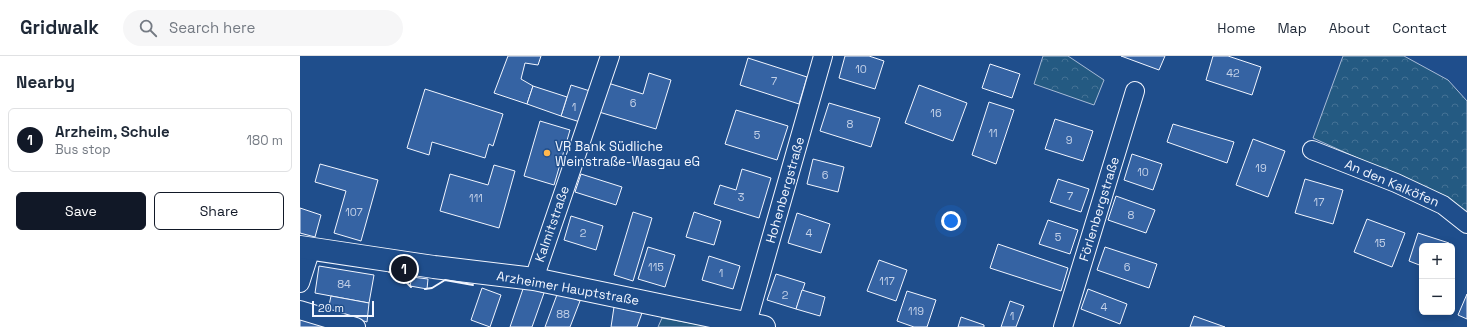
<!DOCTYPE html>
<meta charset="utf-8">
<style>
body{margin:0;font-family:"Space Grotesk",sans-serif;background:#f6f6f7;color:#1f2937}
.controls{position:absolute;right:12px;bottom:12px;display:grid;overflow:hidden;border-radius:6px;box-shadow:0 2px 10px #0003}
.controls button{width:36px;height:36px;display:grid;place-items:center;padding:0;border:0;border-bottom:1px solid #e0e1e3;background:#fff;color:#1f2937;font:20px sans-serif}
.scale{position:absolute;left:12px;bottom:10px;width:62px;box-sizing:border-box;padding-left:4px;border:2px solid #f2f6ff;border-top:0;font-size:11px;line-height:14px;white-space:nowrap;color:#f2f6ff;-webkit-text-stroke:3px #1f4e8c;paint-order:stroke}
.you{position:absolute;left:651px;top:165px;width:14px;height:14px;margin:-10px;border:3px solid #fff;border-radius:50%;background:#1a73e8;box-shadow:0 0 0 6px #1a73e833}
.badge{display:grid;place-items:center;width:26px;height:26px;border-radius:50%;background:#111827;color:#fff;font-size:13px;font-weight:700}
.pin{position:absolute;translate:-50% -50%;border:2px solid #fff;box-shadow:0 1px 4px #0006}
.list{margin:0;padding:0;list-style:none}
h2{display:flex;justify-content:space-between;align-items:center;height:52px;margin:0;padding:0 16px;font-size:17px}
h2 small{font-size:13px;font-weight:400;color:#747a83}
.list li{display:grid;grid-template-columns:26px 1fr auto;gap:12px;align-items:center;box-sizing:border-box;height:64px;margin:0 8px 8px;padding:0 8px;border:1px solid #e0e1e3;border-radius:6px}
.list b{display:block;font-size:15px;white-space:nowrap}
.list p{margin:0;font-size:13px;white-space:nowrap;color:#747a83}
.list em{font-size:13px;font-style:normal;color:#747a83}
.actions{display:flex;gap:8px;padding:12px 16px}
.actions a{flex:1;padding:9px 0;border:1px solid #111827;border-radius:6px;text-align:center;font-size:14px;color:#111827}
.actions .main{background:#111827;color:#fff}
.icon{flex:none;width:22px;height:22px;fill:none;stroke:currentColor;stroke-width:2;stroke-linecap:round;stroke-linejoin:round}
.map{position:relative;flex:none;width:1167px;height:271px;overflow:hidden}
header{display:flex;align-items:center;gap:24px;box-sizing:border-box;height:56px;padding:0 20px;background:#fff;border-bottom:1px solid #e0e1e3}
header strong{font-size:19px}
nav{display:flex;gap:22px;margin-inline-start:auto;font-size:14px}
.search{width:280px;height:36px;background:#f6f6f7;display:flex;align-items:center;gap:10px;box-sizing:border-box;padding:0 14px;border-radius:22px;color:#747a83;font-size:15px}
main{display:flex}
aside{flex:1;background:#fff}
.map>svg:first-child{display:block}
</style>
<header>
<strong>Gridwalk</strong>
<div class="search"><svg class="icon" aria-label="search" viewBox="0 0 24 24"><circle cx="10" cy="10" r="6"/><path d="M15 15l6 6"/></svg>Search here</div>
<nav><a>Home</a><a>Map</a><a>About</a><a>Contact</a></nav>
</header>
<main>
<aside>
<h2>Nearby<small></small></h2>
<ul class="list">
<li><span class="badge">1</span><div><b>Arzheim, Schule</b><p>Bus stop</p></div><em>180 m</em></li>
</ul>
<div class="actions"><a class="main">Save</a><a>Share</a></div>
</aside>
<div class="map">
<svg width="1167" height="271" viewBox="0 0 1167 271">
<defs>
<pattern id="forest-crowns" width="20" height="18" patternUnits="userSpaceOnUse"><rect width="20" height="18" fill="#245a82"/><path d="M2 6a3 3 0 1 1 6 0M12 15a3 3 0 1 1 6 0" fill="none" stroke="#447295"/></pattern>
</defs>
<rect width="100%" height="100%" fill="#1f4e8c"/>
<path fill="#245a82" stroke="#a8bbd7" d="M362 262 413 271H358Z"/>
<g fill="url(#forest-crowns)" stroke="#a8bbd7">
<path d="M743 0H768L804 24 794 49 734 28Z"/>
<path d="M1043 0H1104L1148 24 1167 45V162L1142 140 1013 82Z"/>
</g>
<g fill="#3563a3" stroke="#f2f6ff">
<path d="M208 0H241L238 9 225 7 221 23 233 30 227 48 194 37Z"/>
<path d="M545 0H569L584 5 575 33 539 22Z"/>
<path d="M821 0H865L859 14Z"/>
<path d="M913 0H928L961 11 952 39 906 24Z"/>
<path d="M448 2 507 21 499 48 440 29Z"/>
<path d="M690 8 720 18 712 42 682 32Z"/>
<path d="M349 17 371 24 356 73 299 56 308 27 343 38Z"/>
<path d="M271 29 290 35 280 66 261 60Z"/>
<path d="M619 29 667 47 653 85 605 67Z"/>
<path d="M233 30 267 41 261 60 227 48Z"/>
<path d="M125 33 203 58 193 90 189 88 185 102 132 86 129 99 107 92Z"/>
<path d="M689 46 714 54 696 108 672 99Z"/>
<path d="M529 47 580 62 571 91 520 75Z"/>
<path d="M436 54 488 70 477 104 425 88Z"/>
<path d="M755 63 793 75 783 105 745 93Z"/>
<path d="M240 65 270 74 254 129 224 120Z"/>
<path d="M873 68 934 86 927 107 867 86Z"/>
<path d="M953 83 985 95 968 141 936 129Z"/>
<path d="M832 98 862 108 853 134 824 124Z"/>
<path d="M513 103 544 111 538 136 507 128Z"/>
<path d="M20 108 78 124 61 185 34 177 46 135 15 126Z"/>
<path d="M194 109 215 115 199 172 140 155 150 118 188 129Z"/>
<path d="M442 113 471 122 459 162 414 148 420 129 436 134Z"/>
<path d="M281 118 322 131 316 149 275 136Z"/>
<path d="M758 123 789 133 781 156 750 146Z"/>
<path d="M1005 123 1043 134 1033 168 995 157Z"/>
<path d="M816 140 855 154 846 177 808 164Z"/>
<path d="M0 152 21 159 15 181 0 177Z"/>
<path d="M333 156 352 162 333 225 314 219Z"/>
<path d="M394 156 421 165 414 189 386 181Z"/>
<path d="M497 157 530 168 521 197 488 187Z"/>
<path d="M271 160 303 170 296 194 264 184Z"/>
<path d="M1067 163 1105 177 1092 211 1054 196Z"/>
<path d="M748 164 778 174 770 198 739 188Z"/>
<path d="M1118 177 1149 187 1148 190H1122V210L1109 205Z"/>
<path d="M698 188 768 212 761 235 690 212Z"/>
<path d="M348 191 375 199 365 231 338 223Z"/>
<path d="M805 191 857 208 849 232 797 214Z"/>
<path d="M409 200 440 210 433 233 402 224Z"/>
<path d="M579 204 607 214 596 245 567 235Z"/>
<path d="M19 210 74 219 69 247 15 237Z"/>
<path d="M476 218 505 227 496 253 467 244Z"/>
<path d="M112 221 128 223 127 233 110 230Z"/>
<path d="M224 230 244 237 232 271H210Z"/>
<path d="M182 232 201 239 190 271 171 264Z"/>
<path d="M788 233 827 248 820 268 781 253Z"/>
<path d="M502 234 525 241 520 260 496 253Z"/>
<path d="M607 235 636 244 627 271H614L597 265Z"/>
<path d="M258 236 280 245 270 271H245Z"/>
<path d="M1167 238V263L1158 259Z"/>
<path d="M31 240 69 247 67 266 28 254Z"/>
<path d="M710 245 724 250 716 271H701Z"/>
<path d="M314 251 342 257 337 271H311Z"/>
<path d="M894 260 925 271H890Z"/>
<path d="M0 261 25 269 24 271H0Z"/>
<path d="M661 261 684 269V271H658Z"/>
</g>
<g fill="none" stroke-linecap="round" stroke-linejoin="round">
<g stroke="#f2f6ff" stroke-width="20">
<g id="minor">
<path d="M1012 94 1096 127 1143 149 1167 168"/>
<path d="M234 223 310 0"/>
<path d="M0 227 9 199 12 193"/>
<path d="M0 254 56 271"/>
<path d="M447 267 523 0"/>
<path d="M763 271 835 35"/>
</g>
</g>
<g stroke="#f2f6ff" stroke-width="24">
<path id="tertiary" d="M0 191 134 211 234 223 464 271"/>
</g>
<use href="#minor" stroke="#1f4e8c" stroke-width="18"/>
<use href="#tertiary" stroke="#1f4e8c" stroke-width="22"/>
<g stroke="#f2f6ff" stroke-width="2">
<path d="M89 216H96L111 231"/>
<path d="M125 233 132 232 145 224 173 229"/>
</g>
</g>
<circle fill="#ffb74d" stroke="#1f4e8c" stroke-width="1.5" cx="247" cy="97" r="4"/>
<g text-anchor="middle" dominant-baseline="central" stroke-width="3" stroke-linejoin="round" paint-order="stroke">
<g font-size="11" fill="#c3d1e8">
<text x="561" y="13">10</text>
<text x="933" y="17">42</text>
<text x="474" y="25">7</text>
<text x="333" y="47">6</text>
<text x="274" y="51">1</text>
<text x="636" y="57">16</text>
<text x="550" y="68">8</text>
<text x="693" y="77">11</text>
<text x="457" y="79">5</text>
<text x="769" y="84">9</text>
<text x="961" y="112">19</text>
<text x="843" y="116">10</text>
<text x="525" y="119">6</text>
<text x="770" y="140">7</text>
<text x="441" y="141">3</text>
<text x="176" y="142">111</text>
<text x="1019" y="146">17</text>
<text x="54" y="156">107</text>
<text x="831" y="159">8</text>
<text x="283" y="177">2</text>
<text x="509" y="177">4</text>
<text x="758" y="181">5</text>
<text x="1080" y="187">15</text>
<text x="356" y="211">115</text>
<text x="827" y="211">6</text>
<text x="421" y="217">1</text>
<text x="587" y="225">117</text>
<text x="44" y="228">84</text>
<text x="485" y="239">2</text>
<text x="804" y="251">4</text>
<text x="616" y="255">119</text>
<text x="263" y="258">88</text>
<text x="712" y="260">1</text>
</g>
<g font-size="13" fill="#f2f6ff" stroke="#1f4e8c" text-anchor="start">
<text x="255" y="90">VR Bank Südliche<tspan x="255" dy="15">Weinstraße-Wasgau eG</tspan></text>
</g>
<g font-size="13" fill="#f2f6ff" stroke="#1f4e8c">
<text transform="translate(1092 127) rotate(23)">An den Kalköfen</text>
<text transform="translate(485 134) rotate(-74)">Hohenbergstraße</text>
<text transform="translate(799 153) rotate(-73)">Förlenbergstraße</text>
<text transform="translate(252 168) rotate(-71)">Kalmitstraße</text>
<text transform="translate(268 232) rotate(10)">Arzheimer Hauptstraße</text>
</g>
</g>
</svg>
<div class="controls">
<button>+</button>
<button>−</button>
</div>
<div class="scale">20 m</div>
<div class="you"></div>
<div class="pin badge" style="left:104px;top:213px">1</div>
</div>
</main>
